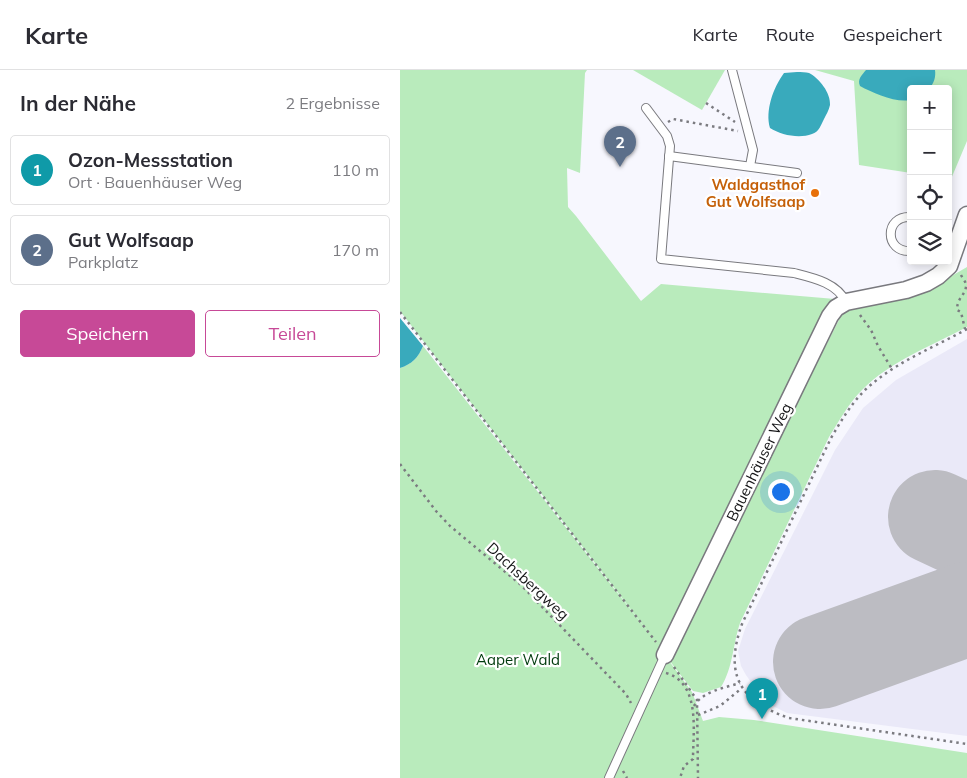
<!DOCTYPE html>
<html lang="de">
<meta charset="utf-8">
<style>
body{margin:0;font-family:Mulish,sans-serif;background:#f2f2f3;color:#2b2b33}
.controls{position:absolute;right:15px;top:15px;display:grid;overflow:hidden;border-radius:5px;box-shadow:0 2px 12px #0003}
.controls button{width:45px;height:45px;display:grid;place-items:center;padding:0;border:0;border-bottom:1px solid #e1e1e2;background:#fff;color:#2b2b33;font:25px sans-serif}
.you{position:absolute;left:380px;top:421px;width:18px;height:18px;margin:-12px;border:4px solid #fff;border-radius:50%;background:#1a73e8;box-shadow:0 0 0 8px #1a73e833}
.badge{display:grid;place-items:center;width:32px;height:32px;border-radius:50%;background:#c74997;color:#fff;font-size:16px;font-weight:700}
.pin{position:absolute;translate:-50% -41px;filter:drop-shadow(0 1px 2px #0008)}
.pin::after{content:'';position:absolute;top:26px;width:18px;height:15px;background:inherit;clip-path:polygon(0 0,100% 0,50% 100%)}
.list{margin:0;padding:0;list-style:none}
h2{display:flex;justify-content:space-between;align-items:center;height:65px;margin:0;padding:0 20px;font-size:21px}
h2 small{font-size:16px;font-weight:400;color:#7c7c81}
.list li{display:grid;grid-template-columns:32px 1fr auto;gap:15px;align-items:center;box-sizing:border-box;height:70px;margin:0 10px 10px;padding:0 10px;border:1px solid #e1e1e2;border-radius:5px}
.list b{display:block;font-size:19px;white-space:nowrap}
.list p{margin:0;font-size:16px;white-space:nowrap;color:#7c7c81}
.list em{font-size:16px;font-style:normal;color:#7c7c81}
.actions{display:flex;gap:10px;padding:15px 20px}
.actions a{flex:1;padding:11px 0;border:1px solid #c74997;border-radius:5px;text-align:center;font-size:18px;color:#c74997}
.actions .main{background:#c74997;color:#fff}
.icon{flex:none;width:28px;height:28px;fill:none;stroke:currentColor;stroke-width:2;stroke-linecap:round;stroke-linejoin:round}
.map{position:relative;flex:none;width:567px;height:708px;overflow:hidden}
header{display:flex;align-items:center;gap:30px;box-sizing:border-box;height:70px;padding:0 25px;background:#fff;border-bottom:1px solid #e1e1e2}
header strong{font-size:24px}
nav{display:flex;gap:28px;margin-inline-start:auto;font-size:18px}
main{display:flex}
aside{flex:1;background:#fff}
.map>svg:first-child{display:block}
</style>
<header>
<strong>Karte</strong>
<nav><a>Karte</a><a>Route</a><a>Gespeichert</a></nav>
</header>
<main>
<aside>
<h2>In der Nähe<small>2 Ergebnisse</small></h2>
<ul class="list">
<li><span class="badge" style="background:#0f9aa8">1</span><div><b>Ozon-Messstation</b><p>Ort · Bauenhäuser Weg</p></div><em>110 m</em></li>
<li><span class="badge" style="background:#5c6f8a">2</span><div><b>Gut Wolfsaap</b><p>Parkplatz</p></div><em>170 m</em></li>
</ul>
<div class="actions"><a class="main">Speichern</a><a>Teilen</a></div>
</aside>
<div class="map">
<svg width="567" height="708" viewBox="0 0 567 708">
<rect width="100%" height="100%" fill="#f7f7fe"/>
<path fill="#eae9f8" d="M567 269V666L387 643 365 632 346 605 341 596 338 581 345 559 435 380 463 338 496 310Z"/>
<g fill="#b9ebbc">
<path d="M0 0H187L185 3 180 103 167 98 168 137 176 146 241 231 261 214 435 229 265 584 261 580 292 622 303 651 319 647 354 650 567 683V708H0V298C12 294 18 288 23 276L253 568 0 241Z"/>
<path d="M233 0H325L302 40Z"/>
<path d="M415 0H567V71L551 109 548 108V19H511V103L459 95 454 11Z"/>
<path d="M567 197V257C533 275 489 292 462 320 449 333 439 351 429 367L340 553C333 574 333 598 321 617L303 623 293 621 269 590 304 516 447 234 531 218Z"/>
</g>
<g fill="#39aabc">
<path d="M466 0H535C536 7 534 13 529 19H511V30C495 33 473 23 460 16 457 9 462 5 466 0Z"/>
<path d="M397 2C401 2 406 2 409 3 419 8 431 23 430 35 429 40 426 45 424 49 421 55 419 62 412 64 399 69 381 65 370 58 365 41 373 18 384 3Z"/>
<path d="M0 248 23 276C18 288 12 294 0 298Z"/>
</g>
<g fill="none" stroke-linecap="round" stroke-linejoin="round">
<g stroke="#bcbcc2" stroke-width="94">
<path d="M535 447 567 462"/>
<path d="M420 592 567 539"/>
</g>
<g stroke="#79797e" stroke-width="10">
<g id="lane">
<path d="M332 0 353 80 350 96"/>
<path d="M246 38 267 66 270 76 261 189 394 203C414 208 437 213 446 232"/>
<path d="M269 86 397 103"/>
<path d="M511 147C484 145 484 183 511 181"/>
<path d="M209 708 265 585"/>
</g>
</g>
<g stroke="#79797e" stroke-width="19">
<path id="street" d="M265 585 430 246 436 238 446 232 506 220 526 213 538 206 549 196 567 145"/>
</g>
<g stroke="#7b7b80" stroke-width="2.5" stroke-dasharray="2.5 4" stroke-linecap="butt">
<path d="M306 33 335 52"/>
<path d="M268 52 273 49 338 61"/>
<path d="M561 205C563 209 567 213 566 217 565 225 557 228 557 240L561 242 565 259"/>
<path d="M0 242 256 572"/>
<path d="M460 245 471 260 478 276 492 299"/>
<path d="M567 259C533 278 493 293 464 321 451 334 441 351 431 368L342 554C324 604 339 631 389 648L567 674"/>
<path d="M0 394 36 441 50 456 121 515 226 624 231 633"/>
<path d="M274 597 297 630 298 708"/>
<path d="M266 603C301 613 293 662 293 689L284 696 280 708"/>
<path d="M294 636C303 621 324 618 340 613"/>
<path d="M298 645 320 636 342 618"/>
<path d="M223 701 227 708"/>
</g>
<use href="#lane" stroke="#fff" stroke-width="8"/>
<use href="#street" stroke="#fff" stroke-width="16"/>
</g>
<circle fill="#e8710a" stroke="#fff" stroke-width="2" cx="415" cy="123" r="5"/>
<g text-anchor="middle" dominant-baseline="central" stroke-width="4.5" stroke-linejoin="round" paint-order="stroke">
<g font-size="15" font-weight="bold" fill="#c56008" stroke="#fff" text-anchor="end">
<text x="405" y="114">Waldgasthof<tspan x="405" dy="17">Gut Wolfsaap</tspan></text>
</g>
<g font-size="15" fill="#141416" stroke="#fff">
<text transform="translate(359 392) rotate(-64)">Bauenhäuser Weg</text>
<text transform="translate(128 511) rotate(43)">Dachsbergweg</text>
</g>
<g font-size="15" fill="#003b0d" stroke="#fff">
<text x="118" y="589">Aaper Wald</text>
</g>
</g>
</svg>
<div class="controls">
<button>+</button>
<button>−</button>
<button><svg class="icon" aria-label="locate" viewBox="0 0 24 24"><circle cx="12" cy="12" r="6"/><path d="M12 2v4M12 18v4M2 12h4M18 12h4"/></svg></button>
<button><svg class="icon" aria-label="layers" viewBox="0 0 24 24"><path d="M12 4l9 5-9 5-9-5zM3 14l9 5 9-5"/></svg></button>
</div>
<div class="you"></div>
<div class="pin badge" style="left:362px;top:649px;background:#0f9aa8">1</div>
<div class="pin badge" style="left:220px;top:97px;background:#5c6f8a">2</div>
</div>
</main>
